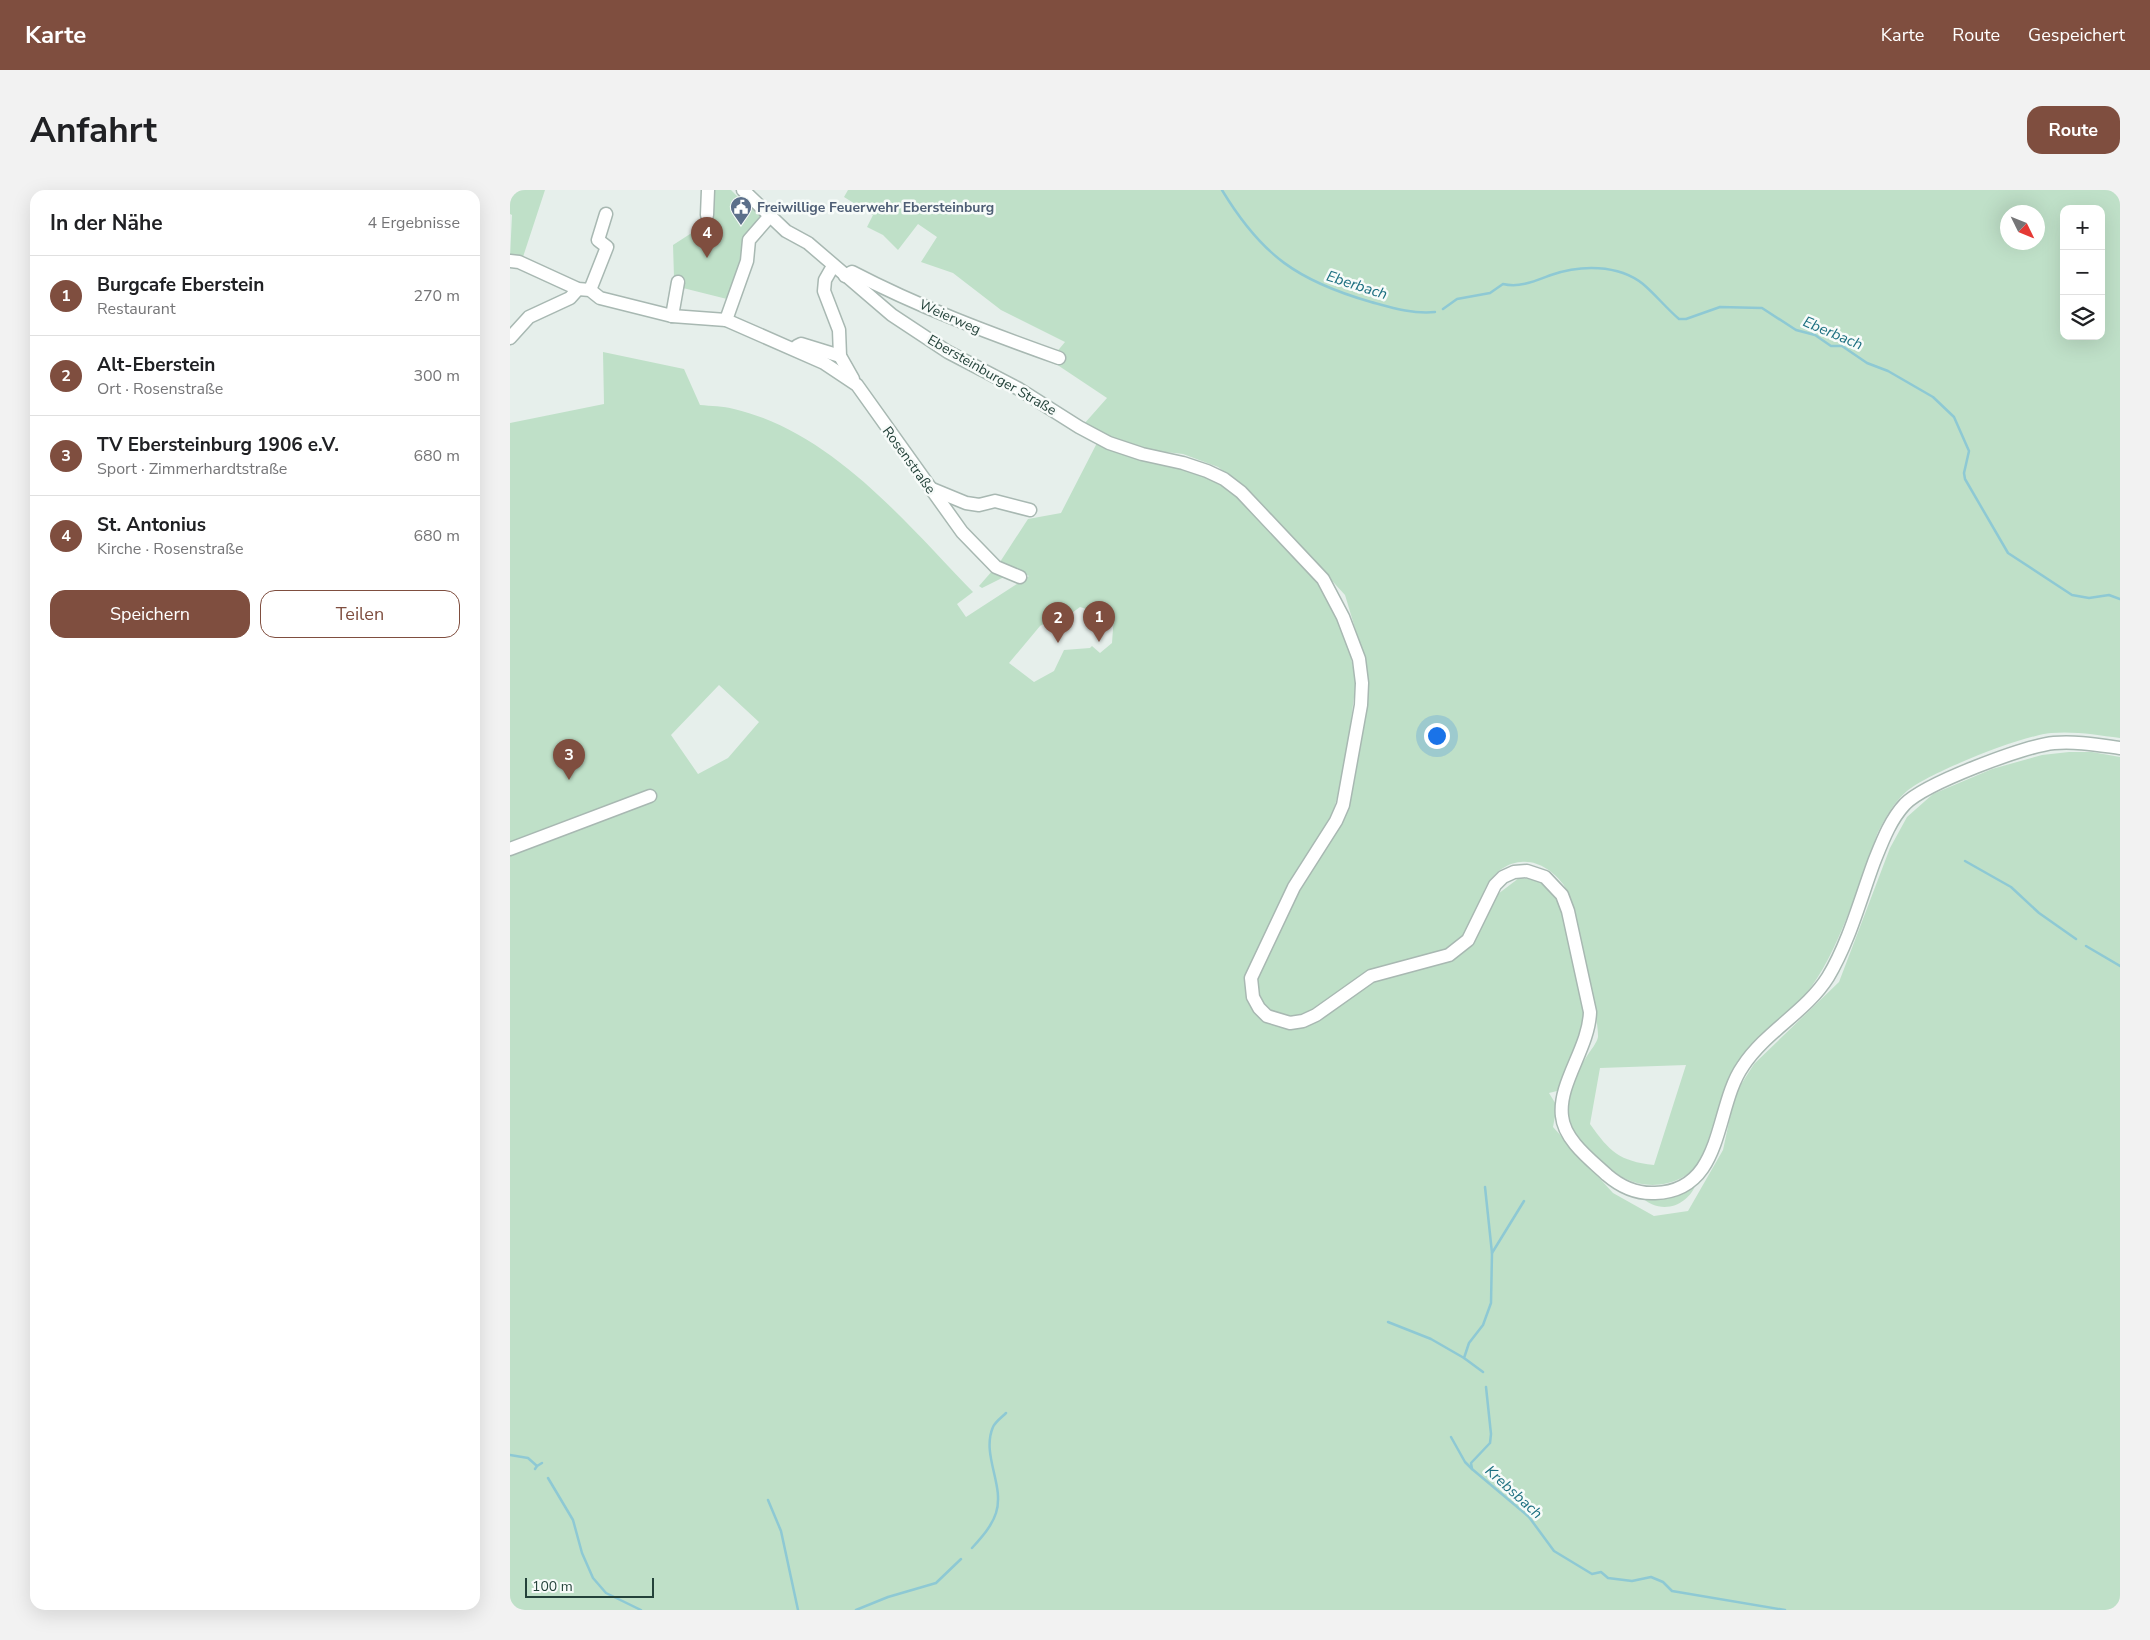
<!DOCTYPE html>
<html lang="de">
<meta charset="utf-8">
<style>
body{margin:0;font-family:"Nunito Sans",sans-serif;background:#f2f2f2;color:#202124}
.controls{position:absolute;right:15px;top:15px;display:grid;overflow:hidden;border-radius:10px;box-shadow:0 5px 20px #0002}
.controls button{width:45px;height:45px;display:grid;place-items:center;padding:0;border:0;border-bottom:1px solid #e0e0e0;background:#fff;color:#202124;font:25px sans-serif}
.compass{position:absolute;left:1490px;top:15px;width:45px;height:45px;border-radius:50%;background:#fff;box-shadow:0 5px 20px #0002;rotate:133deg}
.scale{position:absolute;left:15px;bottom:12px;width:129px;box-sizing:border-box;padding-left:5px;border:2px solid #24423a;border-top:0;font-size:14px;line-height:18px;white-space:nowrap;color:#24423a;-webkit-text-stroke:4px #f7fbf9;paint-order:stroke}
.you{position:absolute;left:926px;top:545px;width:18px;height:18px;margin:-12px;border:4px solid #fff;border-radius:50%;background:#1a73e8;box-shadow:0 0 0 8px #1a73e833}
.badge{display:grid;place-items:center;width:32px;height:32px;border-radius:50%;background:#7f4e3f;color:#fff;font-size:16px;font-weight:700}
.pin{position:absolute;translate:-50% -41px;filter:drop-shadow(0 1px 2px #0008)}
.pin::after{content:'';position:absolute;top:26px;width:18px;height:15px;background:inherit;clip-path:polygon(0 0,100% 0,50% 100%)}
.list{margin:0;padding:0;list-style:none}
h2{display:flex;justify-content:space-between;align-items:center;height:65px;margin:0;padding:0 20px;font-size:21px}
h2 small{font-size:16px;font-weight:400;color:#757577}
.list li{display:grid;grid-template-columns:32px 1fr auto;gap:15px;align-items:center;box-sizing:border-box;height:80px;padding:0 20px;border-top:1px solid #e0e0e0}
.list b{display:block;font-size:19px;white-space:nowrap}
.list p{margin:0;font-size:16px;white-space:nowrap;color:#757577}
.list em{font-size:16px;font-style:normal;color:#757577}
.actions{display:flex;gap:10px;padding:15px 20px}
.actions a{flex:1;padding:11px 0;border:1px solid #7f4e3f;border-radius:15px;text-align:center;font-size:18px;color:#7f4e3f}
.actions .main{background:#7f4e3f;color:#fff}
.icon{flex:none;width:28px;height:28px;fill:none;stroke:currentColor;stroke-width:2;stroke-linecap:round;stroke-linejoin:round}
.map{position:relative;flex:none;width:1610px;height:1420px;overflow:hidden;border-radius:15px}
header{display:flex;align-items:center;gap:30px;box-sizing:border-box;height:70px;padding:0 25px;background:#7f4e3f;color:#fff}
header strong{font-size:24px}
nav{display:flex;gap:28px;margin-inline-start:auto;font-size:18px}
.intro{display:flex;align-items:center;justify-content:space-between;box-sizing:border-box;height:120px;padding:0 30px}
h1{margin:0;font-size:35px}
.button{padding:12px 22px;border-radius:15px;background:#7f4e3f;color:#fff;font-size:18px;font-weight:700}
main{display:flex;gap:30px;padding:0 30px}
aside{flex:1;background:#fff;border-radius:15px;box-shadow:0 5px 20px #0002}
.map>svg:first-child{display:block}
</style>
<header>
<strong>Karte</strong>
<nav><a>Karte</a><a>Route</a><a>Gespeichert</a></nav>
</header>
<div class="intro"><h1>Anfahrt</h1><a class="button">Route</a></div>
<main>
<aside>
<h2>In der Nähe<small>4 Ergebnisse</small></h2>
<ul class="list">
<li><span class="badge">1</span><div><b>Burgcafe Eberstein</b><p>Restaurant</p></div><em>270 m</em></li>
<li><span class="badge">2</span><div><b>Alt-Eberstein</b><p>Ort · Rosenstraße</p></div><em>300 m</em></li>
<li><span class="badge">3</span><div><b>TV Ebersteinburg 1906 e.V.</b><p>Sport · Zimmerhardtstraße</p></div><em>680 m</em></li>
<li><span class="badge">4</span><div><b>St. Antonius</b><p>Kirche · Rosenstraße</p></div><em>680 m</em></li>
</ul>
<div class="actions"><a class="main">Speichern</a><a>Teilen</a></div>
</aside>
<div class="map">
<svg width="1610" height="1420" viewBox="0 0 1610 1420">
<rect width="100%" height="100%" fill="#e6efeb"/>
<g fill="#bfe0c8" fill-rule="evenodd">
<path d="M0 0H35L12 70 0 67 2 25 0 24Z"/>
<path d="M198 0H221L228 7 232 3 252 26 221 110 173 98 164 87 163 55 194 35Z"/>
<path d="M338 0H1610V548C1587 545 1565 541 1541 543 1511 546 1420 582 1397 601 1384 612 1376 627 1368 642 1349 692 1329 764 1295 805 1274 831 1245 848 1227 876 1209 904 1205 938 1191 968 1178 995 1140 1001 1116 989 1099 981 1061 948 1057 929 1053 907 1065 884 1077 866 1080 861 1087 853 1088 847 1089 828 1064 708 1053 694 1044 682 1028 670 1011 672 994 673 981 686 974 701L984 707 1009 688C1025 689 1035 692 1045 704 1053 714 1076 812 1076 826 1076 837 1053 890 1047 901L1039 903 1047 916 1043 937 1103 1003 1144 1026 1178 1021 1213 960 1225 904 1244 874 1329 792 1380 658 1397 627 1423 604 1482 579 1532 565 1559 562H1582L1610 567V1420H0V233L94 214 93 162 174 179 190 215C201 216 213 216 224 219 322 242 396 333 463 402L447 414 456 427 519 386 503 378 496 386 472 398 469 396 490 372 518 329 551 323 588 251 629 270 672 278 707 289 729 306 796 375 817 405 837 449 846 492 834 583 823 622 794 672 833 628 843 597 855 523 854 468 835 405 742 303 708 277 673 264 638 260 598 247 574 234 597 208 540 170 555 152 491 120 443 83 411 72 427 47 408 34 388 60 373 45 357 37 363 25 334 7ZM1554 19H1591V146H1554ZM1498 22H1528V52H1498ZM570 417 592 424 597 417 600 424 604 425 602 453 590 463 582 456 580 458 554 460 544 481 524 492 499 473 530 436 544 428 547 434ZM209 495 249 532 218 568 188 584 161 545ZM1176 875 1144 975C1109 971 1100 962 1080 934L1090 878Z"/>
<path d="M1187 991C1179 1017 1150 1026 1130 1006Z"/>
</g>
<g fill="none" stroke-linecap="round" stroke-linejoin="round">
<g stroke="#8ec9d4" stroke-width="2.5">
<path d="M712 0C752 66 788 91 861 112 883 118 902 124 925 122"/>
<path d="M933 119 947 109 980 103 993 94C1010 98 1025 91 1041 85 1070 75 1108 74 1133 94 1146 105 1156 118 1169 129H1176L1210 117 1252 118 1286 140 1305 145 1321 156H1332L1357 173 1378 181 1423 207 1444 227 1459 261 1454 283 1455 289 1498 363 1562 405 1579 408 1599 405 1610 409"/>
<path d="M1455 671 1501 697 1529 723 1566 749"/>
<path d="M1576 756 1610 776"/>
<path d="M975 997 982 1063"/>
<path d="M878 1132 921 1149 954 1168"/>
<path d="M973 1182 954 1168 959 1153 973 1135 981 1113 982 1063 1014 1011"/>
<path d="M976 1197 981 1244 980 1253 961 1273 962 1279 1019 1327 1044 1361 1082 1384 1091 1382 1098 1388 1122 1391 1141 1387 1153 1392 1162 1401 1275 1420"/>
<path d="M941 1247 955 1272 962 1279"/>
<path d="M0 1265 18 1268 27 1276 25 1279"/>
<path d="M27 1276 32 1273"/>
<path d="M38 1288 63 1330 72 1363 83 1388 96 1403 131 1420"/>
<path d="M258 1310 271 1341 288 1420"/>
<path d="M462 1358C471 1348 482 1336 486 1323 495 1295 471 1265 483 1237 485 1232 492 1227 496 1223"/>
<path d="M346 1420 378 1407 426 1393 451 1369"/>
</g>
<g stroke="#a8b8b2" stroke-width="15">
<g id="minor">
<path d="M233 0 276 41 298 53 382 125 438 162 509 199 569 237 599 253 632 264 673 273 697 281 714 289 731 302 813 389 833 427 849 469 852 493 851 515 833 615 826 631 784 697 741 788 743 807 749 818 757 826 780 833 793 831 806 825 861 786 939 765 958 750 985 695 993 687 1004 682 1017 681 1035 687 1052 705 1058 721 1080 822C1079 858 1048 893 1052 926 1054 950 1081 970 1097 985 1111 997 1127 1004 1145 1003 1215 1001 1204 917 1233 876 1256 841 1296 822 1318 787 1339 752 1350 710 1364 672 1372 652 1380 630 1395 614 1416 593 1514 556 1544 553 1566 551 1588 555 1610 558"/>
<path d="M197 25 198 0"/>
<path d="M0 71 9 72 68 99 80 100 90 108 162 126 216 130 314 173 347 195 452 342 486 377 510 387"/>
<path d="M323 76 315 90 314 101 329 140 330 166 343 189"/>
<path d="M335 86 342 82C409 117 479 143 549 168"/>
<path d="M80 100 97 57 88 50 96 24"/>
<path d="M162 126 168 92"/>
<path d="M216 130 237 71 239 50 259 27"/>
<path d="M0 148 19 127 60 108 68 99"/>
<path d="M287 156 291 154 330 166"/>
<path d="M422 299 456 313 469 315 485 311 520 320"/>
<path d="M0 659 140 606"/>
</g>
</g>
<use href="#minor" stroke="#fff" stroke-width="12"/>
</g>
<defs>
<g id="civic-pin" transform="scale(1.125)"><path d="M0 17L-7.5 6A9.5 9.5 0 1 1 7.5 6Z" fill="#5c6f8a" stroke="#f7fbf9"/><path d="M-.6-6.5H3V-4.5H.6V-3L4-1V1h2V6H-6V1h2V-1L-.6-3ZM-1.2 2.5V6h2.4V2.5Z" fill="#fff"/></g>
</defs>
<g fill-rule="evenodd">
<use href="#civic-pin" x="231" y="17"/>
</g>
<g text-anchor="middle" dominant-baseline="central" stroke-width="5" stroke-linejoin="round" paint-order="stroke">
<g font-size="14" font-weight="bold" fill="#4e5e75" stroke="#f7fbf9" text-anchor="start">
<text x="247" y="17">Freiwillige Feuerwehr Ebersteinburg</text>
</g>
<g font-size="14" fill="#24423a" stroke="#f7fbf9">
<text transform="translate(440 127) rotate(24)">Weierweg</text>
<text transform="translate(482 185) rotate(30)">Ebersteinburger Straße</text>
<text transform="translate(399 270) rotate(54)">Rosenstraße</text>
</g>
<g font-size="15" font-style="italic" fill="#1c6f80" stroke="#f7fbf9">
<text transform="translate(847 95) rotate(18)">Eberbach</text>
<text transform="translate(1323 143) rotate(23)">Eberbach</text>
<text transform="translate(1004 1302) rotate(42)">Krebsbach</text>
</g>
</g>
</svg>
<div class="controls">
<button>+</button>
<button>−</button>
<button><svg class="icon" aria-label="layers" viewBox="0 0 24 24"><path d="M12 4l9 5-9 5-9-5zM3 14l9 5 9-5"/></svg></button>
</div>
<svg class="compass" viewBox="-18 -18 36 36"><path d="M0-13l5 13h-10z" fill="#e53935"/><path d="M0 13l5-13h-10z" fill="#757577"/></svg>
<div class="scale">100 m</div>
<div class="you"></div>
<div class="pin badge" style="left:589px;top:452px">1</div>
<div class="pin badge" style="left:548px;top:453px">2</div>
<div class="pin badge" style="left:59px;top:590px">3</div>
<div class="pin badge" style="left:197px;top:68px">4</div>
</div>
</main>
